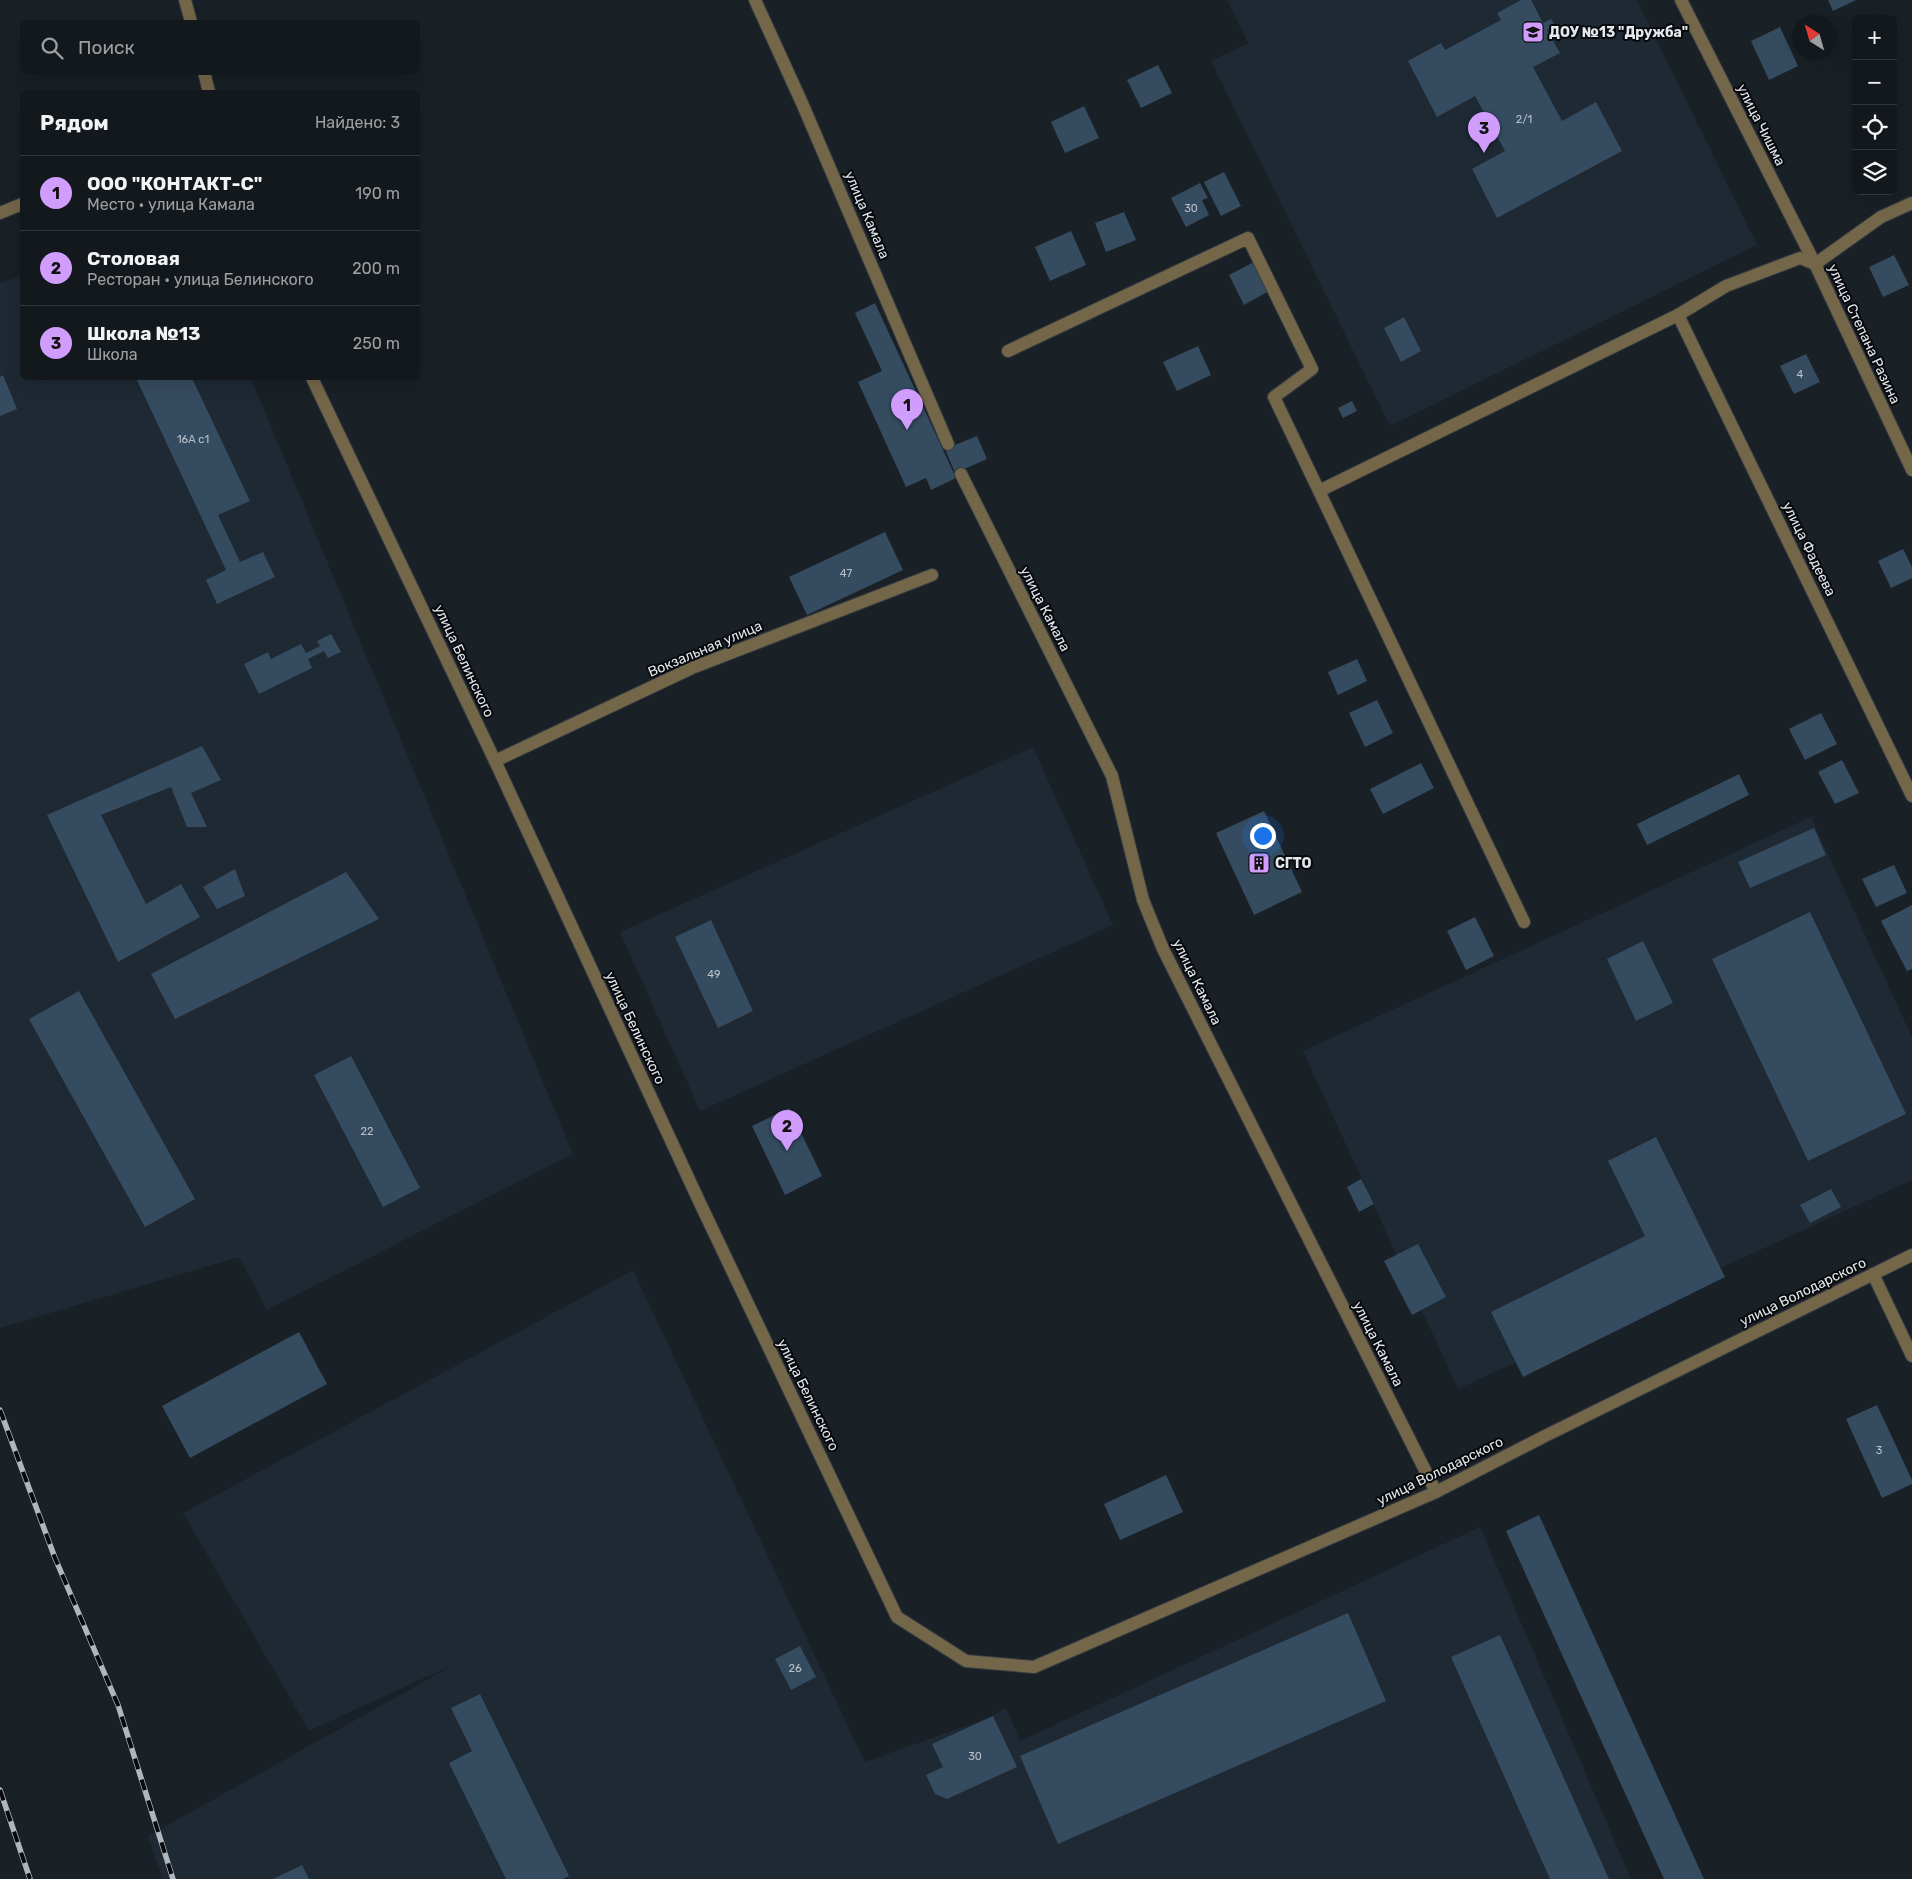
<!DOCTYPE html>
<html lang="ru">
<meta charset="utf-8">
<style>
body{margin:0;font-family:Rubik,sans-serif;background:#1c2125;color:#f1f3f6}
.controls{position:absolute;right:15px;top:15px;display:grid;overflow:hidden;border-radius:8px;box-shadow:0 5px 20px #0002}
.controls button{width:45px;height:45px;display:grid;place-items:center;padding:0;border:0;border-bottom:1px solid #32373b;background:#13181c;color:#f1f3f6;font:25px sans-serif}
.compass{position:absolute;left:1792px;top:15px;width:45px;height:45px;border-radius:50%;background:#13181c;box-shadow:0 5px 20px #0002;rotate:323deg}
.you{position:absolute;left:1262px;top:835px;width:18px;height:18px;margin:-12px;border:4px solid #fff;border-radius:50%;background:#1a73e8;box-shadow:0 0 0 8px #1a73e833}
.badge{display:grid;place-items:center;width:32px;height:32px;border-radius:50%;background:#d19dfd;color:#111;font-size:16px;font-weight:700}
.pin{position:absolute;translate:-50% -41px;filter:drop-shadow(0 1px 2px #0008)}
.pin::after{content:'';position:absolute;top:26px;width:18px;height:15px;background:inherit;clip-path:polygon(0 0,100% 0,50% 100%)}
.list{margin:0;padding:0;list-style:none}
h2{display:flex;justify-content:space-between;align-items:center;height:65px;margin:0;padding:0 20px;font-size:21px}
h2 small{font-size:16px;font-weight:400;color:#9da0a3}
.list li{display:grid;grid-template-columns:32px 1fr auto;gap:15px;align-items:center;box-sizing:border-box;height:75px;padding:0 20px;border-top:1px solid #32373b}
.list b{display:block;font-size:19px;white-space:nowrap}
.list p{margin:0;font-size:16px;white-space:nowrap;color:#9da0a3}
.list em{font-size:16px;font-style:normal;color:#9da0a3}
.icon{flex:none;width:28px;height:28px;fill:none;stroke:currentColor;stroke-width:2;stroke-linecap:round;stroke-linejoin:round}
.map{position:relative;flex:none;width:1912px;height:1879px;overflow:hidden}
.search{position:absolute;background:#13181c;box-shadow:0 5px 20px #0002;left:20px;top:20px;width:400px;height:55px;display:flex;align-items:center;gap:12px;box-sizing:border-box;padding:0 18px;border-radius:8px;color:#9da0a3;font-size:19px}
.panel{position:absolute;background:#13181c;box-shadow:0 5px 20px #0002;left:20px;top:90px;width:400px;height:290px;border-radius:8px}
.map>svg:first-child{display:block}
</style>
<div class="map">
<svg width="1912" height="1879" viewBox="0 0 1912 1879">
<rect width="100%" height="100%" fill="#192026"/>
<g fill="#1e2934">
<path d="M1227 0H1637L1757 245 1390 426 1211 61 1248 43Z"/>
<path d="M22 275V378H251L573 1154 267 1310 239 1257 0 1328V283Z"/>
<path d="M1033 747 1113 925 700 1111 620 932Z"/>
<path d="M1811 817 1912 1037V1180L1458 1389 1303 1051Z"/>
<path d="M633 1270 865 1762 993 1716 1006 1707 1020 1741 1480 1527 1631 1879H162L148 1836 457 1663 309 1731 183 1513Z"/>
</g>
<g fill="#354b60">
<path d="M1521 0H1531L1543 23 1551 19 1555 26 1547 30 1560 53 1533 67 1562 121 1596 102 1622 151 1497 218 1472 169 1505 151 1475 96 1437 117 1408 61 1441 43 1445 50 1501 20 1497 13Z"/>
<path d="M1828 0H1856L1833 11Z"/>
<path d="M1780 27 1798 66 1769 80 1751 41Z"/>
<path d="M1158 65 1172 93 1141 108 1127 80Z"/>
<path d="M1084 106 1099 138 1065 153 1051 122Z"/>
<path d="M1224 172 1241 206 1221 216 1204 182Z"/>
<path d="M1200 183 1208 198 1202 200 1209 215 1186 227 1171 198Z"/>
<path d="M1124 212 1136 240 1106 252 1095 223Z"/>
<path d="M1071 231 1086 265 1050 281 1035 247Z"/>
<path d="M1894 255 1909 285 1883 297 1869 267Z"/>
<path d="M1254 262 1269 291 1244 305 1229 275Z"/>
<path d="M875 303 956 478 931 490 926 478 906 487 858 382 882 371 855 313Z"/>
<path d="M1404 317 1421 351 1401 362 1384 328Z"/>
<path d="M1198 346 1211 375 1177 391 1163 362Z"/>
<path d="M1806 354 1820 382 1794 394 1780 366Z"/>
<path d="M3 375 17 409 0 416V377Z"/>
<path d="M136 378H192L250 501 218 515 240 562 263 552 275 577 217 604 206 580 226 570Z"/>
<path d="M1352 401 1357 411 1343 418 1338 408Z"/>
<path d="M977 436 987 459 955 473 945 449Z"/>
<path d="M885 532 903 570 807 615 789 577Z"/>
<path d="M1903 549 1912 567V578L1891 588 1878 561Z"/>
<path d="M331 634 341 652 328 658 324 651 308 659 312 668 259 694 244 664 268 652 271 659 301 644 306 653 320 646 317 641Z"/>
<path d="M1357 659 1367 681 1338 695 1328 672Z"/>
<path d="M1377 700 1393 733 1365 747 1349 713Z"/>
<path d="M1821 713 1837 744 1805 760 1789 729Z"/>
<path d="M202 746 221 780 191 793 207 827H187L171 787 101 815 146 904 181 884 200 917 118 962 47 815Z"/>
<path d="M1842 760 1859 793 1835 804 1818 772Z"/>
<path d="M1421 763 1434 788 1383 814 1370 789Z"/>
<path d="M1739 774 1749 795 1647 845 1637 824Z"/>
<path d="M1264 811 1302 892 1254 915 1216 833Z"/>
<path d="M1814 828 1826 855 1750 888 1738 862Z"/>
<path d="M1894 865 1907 893 1876 907 1862 879Z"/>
<path d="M235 869 245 896 217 909 203 887Z"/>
<path d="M346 872 379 919 175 1019 151 974Z"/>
<path d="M1912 905V969L1907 971 1881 921Z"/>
<path d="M1810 912 1906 1114 1808 1161 1712 959Z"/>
<path d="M1475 917 1494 956 1466 970 1447 931Z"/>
<path d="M711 920 753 1011 718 1028 675 937Z"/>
<path d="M1643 941 1673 1003 1636 1021 1607 959Z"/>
<path d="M79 991 195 1199 145 1227 29 1019Z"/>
<path d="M351 1056 420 1188 383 1207 314 1075Z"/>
<path d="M789 1108 822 1176 785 1195 752 1126Z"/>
<path d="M1656 1137 1725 1277 1523 1377 1491 1312 1645 1236 1608 1161Z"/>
<path d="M1361 1179 1374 1204 1359 1212 1347 1187Z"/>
<path d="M1831 1189 1841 1207 1810 1223 1800 1205Z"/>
<path d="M1418 1244 1446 1297 1412 1315 1384 1261Z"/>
<path d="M299 1332 327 1384 190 1458 162 1406Z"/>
<path d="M1877 1405 1912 1480V1484L1882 1498 1846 1419Z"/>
<path d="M1166 1475 1183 1512 1120 1540 1104 1504Z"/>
<path d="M1539 1515 1704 1879H1664L1506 1531Z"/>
<path d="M1348 1613 1386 1701 1058 1844 1020 1756Z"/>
<path d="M1500 1635 1609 1879H1550L1451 1657Z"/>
<path d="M800 1646 816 1677 791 1690 775 1659Z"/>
<path d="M480 1694 569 1876 563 1879H506L449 1763 472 1751 451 1708Z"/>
<path d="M993 1716 1017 1767 947 1799 935 1794 926 1775 943 1767 932 1744Z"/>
<path d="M302 1865 309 1879H273Z"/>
</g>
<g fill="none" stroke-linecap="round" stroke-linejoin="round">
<g stroke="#353c42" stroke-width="14">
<g id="minor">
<path d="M185 0 191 22"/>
<path d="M755 0 802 103 948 444"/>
<path d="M1681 0 1815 264 1912 470"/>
<path d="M204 72 209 92"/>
<path d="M0 213 22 204"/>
<path d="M1815 264 1881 217 1912 203"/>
<path d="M1678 315 1912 796"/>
<path d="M1008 351 1248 238 1312 369 1274 397 1319 491 1678 315 1726 286 1800 258 1815 264"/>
<path d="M312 378 495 761 699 1201 897 1617 966 1661 1034 1667 1436 1492 1543 1437 1912 1255"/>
<path d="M961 474 1112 776 1143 900 1163 949 1436 1492"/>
<path d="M1319 491 1524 922"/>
<path d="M495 761 692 668 932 575"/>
<path d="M1873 1274 1912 1356"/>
</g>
</g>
<use href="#minor" stroke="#746648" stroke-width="12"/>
<g stroke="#b0b6bb" stroke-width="5.5">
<g id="rail">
<path d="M0 1410 55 1558 118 1705 173 1879"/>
<path d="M0 1790 30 1879"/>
</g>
</g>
<use href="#rail" stroke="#07090c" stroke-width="4" stroke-dasharray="11" stroke-linecap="butt"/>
</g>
<defs>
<g id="school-square" transform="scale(1.125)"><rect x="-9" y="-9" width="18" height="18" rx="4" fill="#d19dfd" stroke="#07090c"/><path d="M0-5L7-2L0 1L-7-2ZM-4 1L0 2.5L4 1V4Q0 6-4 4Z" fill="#111"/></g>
<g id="building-square" transform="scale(1.125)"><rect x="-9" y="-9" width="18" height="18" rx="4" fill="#d19dfd" stroke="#07090c"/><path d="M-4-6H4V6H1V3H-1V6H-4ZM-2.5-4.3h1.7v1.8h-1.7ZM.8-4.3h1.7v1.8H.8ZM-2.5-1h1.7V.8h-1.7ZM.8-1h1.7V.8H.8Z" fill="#111"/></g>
</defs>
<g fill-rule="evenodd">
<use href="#school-square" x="1533" y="32"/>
<use href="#building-square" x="1259" y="863"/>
</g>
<g text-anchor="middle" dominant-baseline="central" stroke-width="4" stroke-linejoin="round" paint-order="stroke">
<g font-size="11" fill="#b8c1ca">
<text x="1524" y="119">2/1</text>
<text x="1191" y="208">30</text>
<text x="1800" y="374">4</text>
<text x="193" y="439">16А с1</text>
<text x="846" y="573">47</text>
<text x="714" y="974">49</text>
<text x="367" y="1131">22</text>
<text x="1879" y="1450">3</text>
<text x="795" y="1668">26</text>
<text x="975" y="1756">30</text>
</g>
<g font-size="14" font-weight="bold" fill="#e3e8ed" stroke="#07090c" text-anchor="start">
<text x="1549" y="32">ДОУ №13 "Дружба"</text>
<text x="1275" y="863">СГТО</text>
</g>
<g font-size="14" fill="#e3e8ed" stroke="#07090c">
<text transform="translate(1761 125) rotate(63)">улица Чишма</text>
<text transform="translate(867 215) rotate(67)">улица Камала</text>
<text transform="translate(1864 334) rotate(65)">улица Степана Разина</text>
<text transform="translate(1809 549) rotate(64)">улица Фадеева</text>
<text transform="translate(1045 609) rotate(63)">улица Камала</text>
<text transform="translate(705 649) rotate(-23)">Вокзальная улица</text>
<text transform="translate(464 661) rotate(65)">улица Белинского</text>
<text transform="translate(1197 982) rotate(64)">улица Камала</text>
<text transform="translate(635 1028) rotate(65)">улица Белинского</text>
<text transform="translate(1803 1292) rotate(-26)">улица Володарского</text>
<text transform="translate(1378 1344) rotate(63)">улица Камала</text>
<text transform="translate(808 1395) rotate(64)">улица Белинского</text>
<text transform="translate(1440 1471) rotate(-26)">улица Володарского</text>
</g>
</g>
</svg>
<div class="controls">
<button>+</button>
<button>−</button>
<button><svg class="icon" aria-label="locate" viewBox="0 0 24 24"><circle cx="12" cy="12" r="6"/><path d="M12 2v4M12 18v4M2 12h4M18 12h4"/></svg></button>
<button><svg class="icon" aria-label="layers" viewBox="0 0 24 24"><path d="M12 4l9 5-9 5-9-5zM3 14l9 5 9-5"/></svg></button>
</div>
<svg class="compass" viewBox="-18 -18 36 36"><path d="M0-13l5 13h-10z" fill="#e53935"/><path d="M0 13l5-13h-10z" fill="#9da0a3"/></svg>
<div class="you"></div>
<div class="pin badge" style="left:907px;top:430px">1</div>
<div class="pin badge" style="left:787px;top:1151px">2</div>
<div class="pin badge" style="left:1484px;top:153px">3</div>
<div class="search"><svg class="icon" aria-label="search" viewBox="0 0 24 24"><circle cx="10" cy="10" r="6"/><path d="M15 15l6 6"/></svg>Поиск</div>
<section class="panel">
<h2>Рядом<small>Найдено: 3</small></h2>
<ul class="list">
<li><span class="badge">1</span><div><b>ООО &quot;КОНТАКТ-С&quot;</b><p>Место · улица Камала</p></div><em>190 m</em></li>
<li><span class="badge">2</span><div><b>Столовая</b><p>Ресторан · улица Белинского</p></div><em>200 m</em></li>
<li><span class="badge">3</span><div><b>Школа №13</b><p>Школа</p></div><em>250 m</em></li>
</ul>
</section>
</div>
